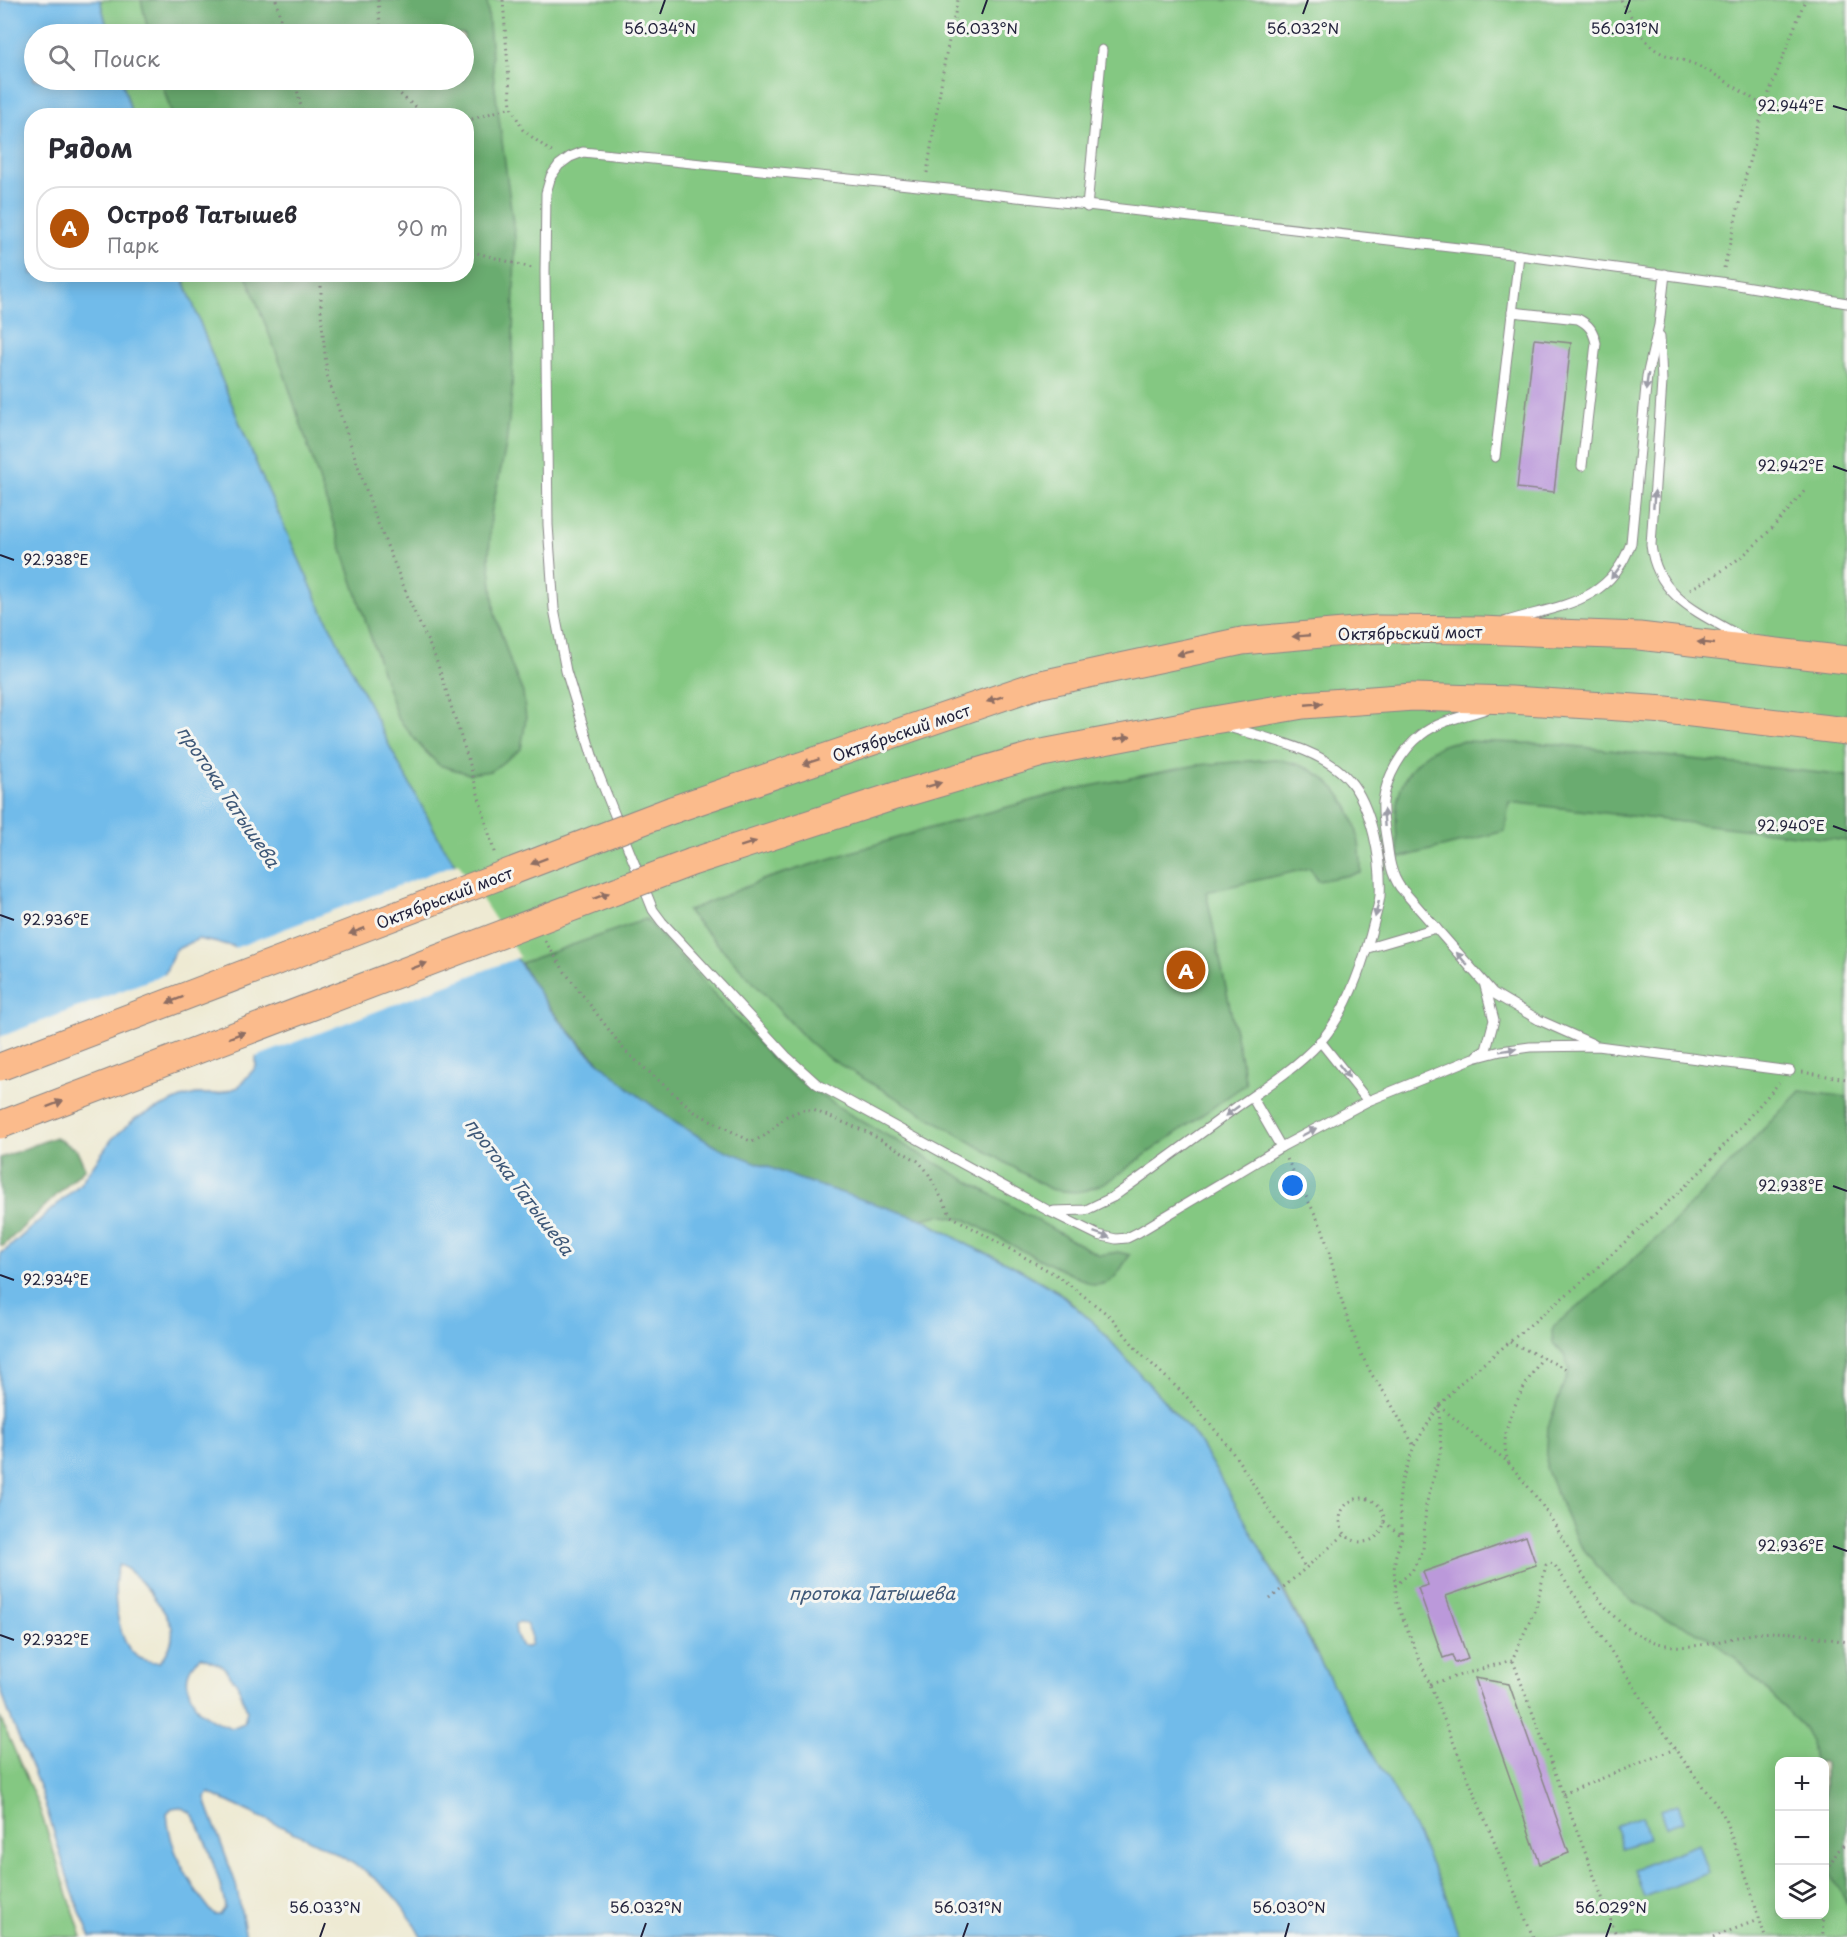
<!DOCTYPE html>
<html lang="ru">
<meta charset="utf-8">
<style>
body{margin:0;font-family:"Playpen Sans",sans-serif;background:#f7f7f7;color:#2b2b33}
.controls{position:absolute;right:18px;bottom:18px;display:grid;overflow:hidden;border-radius:12px;box-shadow:0 3px 15px #0003}
.controls button{width:54px;height:54px;display:grid;place-items:center;padding:0;border:0;border-bottom:2px solid #e1e1e2;background:#fff;color:#2b2b33;font:30px sans-serif}
.you{position:absolute;left:1293px;top:1186px;width:21px;height:21px;margin:-15px;border:4px solid #fff;border-radius:50%;background:#1a73e8;box-shadow:0 0 0 9px #1a73e833}
.badge{display:grid;place-items:center;width:39px;height:39px;border-radius:50%;background:#b45309;color:#fff;font-size:20px;font-weight:700}
.pin{position:absolute;translate:-50% -50%;border:3px solid #fff;box-shadow:0 2px 6px #0006}
.list{margin:0;padding:0;list-style:none}
h2{display:flex;justify-content:space-between;align-items:center;height:78px;margin:0;padding:0 24px;font-size:26px}
h2 small{font-size:20px;font-weight:400;color:#7c7c81}
.list li{display:grid;grid-template-columns:39px 1fr auto;gap:18px;align-items:center;box-sizing:border-box;height:84px;margin:0 12px 12px;padding:0 12px;border:2px solid #e1e1e2;border-radius:24px}
.list b{display:block;font-size:22px;white-space:nowrap}
.list p{margin:0;font-size:20px;white-space:nowrap;color:#7c7c81}
.list em{font-size:20px;font-style:normal;color:#7c7c81}
.icon{flex:none;width:33px;height:33px;fill:none;stroke:currentColor;stroke-width:2;stroke-linecap:round;stroke-linejoin:round}
.map{position:relative;flex:none;width:1847px;height:1937px;overflow:hidden}
.search{position:absolute;background:#fff;box-shadow:0 3px 15px #0003;left:24px;top:24px;width:450px;height:66px;display:flex;align-items:center;gap:15px;box-sizing:border-box;padding:0 21px;border-radius:33px;color:#7c7c81;font-size:22px}
.panel{position:absolute;background:#fff;box-shadow:0 3px 15px #0003;left:24px;top:108px;width:450px;height:174px;border-radius:24px}
.map>svg:first-child{display:block}
</style>
<div class="map">
<svg width="1847" height="1937" viewBox="0 0 1847 1937">
<rect width="100%" height="100%" fill="#f6f6f2"/>
<filter id="ink" filterUnits="userSpaceOnUse"><feTurbulence type="fractalNoise" baseFrequency=".0167" numOctaves="2"/><feDisplacementMap in="SourceGraphic" scale="12" xChannelSelector="R" yChannelSelector="G"/><feConvolveMatrix kernelMatrix="1 2 1 2 8 2 1 2 1" color-interpolation-filters="sRGB"/></filter>
<filter id="wash" filterUnits="userSpaceOnUse"><feTurbulence type="fractalNoise" baseFrequency=".008" numOctaves="4" result="noise"/><feDisplacementMap in="SourceGraphic" scale="24" xChannelSelector="R" yChannelSelector="G"/><feGaussianBlur stdDeviation="1.35" result="paint"/><feColorMatrix in="noise" values="0 0 0 0 0 0 0 0 0 0 0 0 0 0 0 0 0 1.4 0 .05"/><feComposite in="paint" operator="in"/></filter>
<g filter="url(#wash)">
<rect width="100%" height="100%" fill="#eeead3"/>
<g fill="#84c882" stroke="#53755e" stroke-width="1.5" fill-rule="evenodd">
<path d="M100 0H1847V1937H1459L1445 1894 1407 1814 1333 1685 1284 1590 1196 1437 1097 1326 1058 1291 1010 1264 970 1246 549 1008 442 844 394 755 320 606 261 475 219 373 182 275 466 274V116L132 115 122 80H464V34H109ZM1780 1762H1824V1914H1780Z"/>
<path d="M0 1717 39 1807 82 1937H0Z"/>
</g>
<g fill="#6bac70" stroke="#466756" stroke-width="1.5">
<path d="M141 0H487L494 81 515 238 512 391 506 446 491 514 489 559 495 614 511 664 523 693 526 719 521 749 491 771 469 774 439 765 421 747 397 717 283 370 246 275 466 274V116L172 115 161 80H464V34H149Z"/>
<path d="M1462 741 1554 744 1847 776V841L1509 802 1505 831 1399 858C1394 819 1391 782 1424 756 1436 746 1447 742 1462 741Z"/>
<path d="M1275 759C1337 768 1362 814 1361 873L1318 881 1310 868 1206 892 1246 1084 1111 1179C1087 1193 1077 1194 1050 1189L827 1057 807 1040 687 911 765 879 916 832 1070 790 1197 765Z"/>
<path d="M646 919 781 1068 797 1079 851 1115 1086 1248 1100 1255 1118 1252 1130 1255C1118 1271 1116 1285 1093 1285L1019 1249 967 1220 939 1215 922 1219C853 1198 784 1177 719 1148 657 1120 593 1062 551 1009 539 995 530 979 521 963Z"/>
<path d="M1800 1091 1847 1097V1904L1825 1862 1824 1762 1814 1761 1811 1742 1802 1726 1734 1657 1709 1638 1687 1627 1661 1617 1632 1601 1612 1584 1577 1541 1546 1468 1548 1427 1569 1369 1564 1355 1553 1343 1552 1331 1555 1325 1601 1288 1670 1226Z"/>
<path d="M55 1137 77 1150 85 1168 3 1246 0 1244V1158Z"/>
</g>
<g fill="#71bbea" stroke="#4a6e92" stroke-width="1.5" fill-rule="evenodd">
<path d="M0 0H100L109 34H34V80H122L132 115 32 116V274L182 275 219 373 261 475 320 606 394 755 442 844 549 1008 584 1049 631 1090 676 1123 717 1147 799 1179 922 1219 970 1246 1010 1264 1058 1292 1097 1326 1196 1437 1242 1515 1333 1685 1407 1813 1445 1894 1459 1937H421C412 1920 401 1902 387 1889 342 1847 265 1822 210 1793L205 1797 207 1805 236 1884 246 1937H91C68 1889 57 1838 40 1789 27 1753 9 1722 0 1685V1253L6 1250 79 1185 112 1139 136 1118 181 1098 196 1094H218L238 1087 256 1067 257 981 233 946 198 939 175 950 157 992 0 1061ZM119 1565C134 1568 168 1613 172 1628 174 1641 168 1653 160 1662 150 1662 142 1661 134 1654 117 1639 110 1585 119 1565ZM520 1622 526 1624 531 1635V1644L528 1647H522L516 1634 515 1624ZM201 1657 223 1666 237 1684 247 1710 244 1723 232 1728C221 1724 208 1719 199 1710 196 1707 194 1702 192 1698 184 1681 186 1668 201 1657ZM179 1807C184 1809 189 1810 192 1814 202 1827 224 1891 225 1908L220 1915H215L212 1912C189 1883 169 1850 167 1813L172 1808Z"/>
<path d="M1678 1805 1684 1821 1666 1827 1660 1811Z"/>
<path d="M1642 1816 1649 1838 1623 1848 1615 1826Z"/>
<path d="M1699 1844 1709 1873 1644 1897 1634 1869Z"/>
</g>
<g fill="#eeead3">
<path d="M458 863 520 957 253 1058 254 982 232 949Z"/>
<path d="M168 973 159 994 0 1064V1037Z"/>
</g>
<g id="blocks">
<g fill="#bb99da">
<path d="M1534 339 1571 343 1554 492 1517 488Z"/>
<path d="M1526 1536 1536 1565 1446 1596 1468 1659 1455 1663 1452 1655 1443 1658 1418 1588 1428 1585 1423 1572Z"/>
<path d="M1475 1678 1509 1684 1569 1853 1540 1864Z"/>
</g>
</g>
</g>
<g filter="url(#ink)">
<use href="#blocks" fill-opacity="0" stroke="#888687" stroke-width="1.5"/>
<g fill="none" stroke-linecap="round" stroke-linejoin="round">
<g stroke="#888687" stroke-width="11">
<g id="lane">
<path d="M1087 207 1102 50"/>
<path d="M1512 312 1578 319C1590 325 1593 331 1596 343L1582 466"/>
<path d="M1660 336 1662 382 1651 545C1657 599 1703 614 1745 639"/>
<path d="M1495 457 1519 255"/>
<path d="M1507 621C1561 605 1610 603 1631 543L1647 376 1659 325 1665 274"/>
<path d="M1486 709C1466 716 1438 721 1421 735 1402 750 1386 777 1383 802 1382 816 1385 830 1387 843 1389 859 1391 874 1400 887L1493 993 1539 1020 1593 1044"/>
<path d="M1368 948 1436 928"/>
<path d="M1320 1041 1368 1101"/>
<path d="M1478 1055 1486 1050 1494 1020 1485 986"/>
<path d="M1790 1071 1598 1046 1530 1047 1501 1051 1474 1058 1368 1101 1281 1147 1139 1232 1127 1238 1116 1239 1098 1235 1049 1211 817 1084 786 1056 662 922 653 910 596 768 566 671 554 609 548 525 545 272 546 193 551 176 559 165 570 157 583 152 948 189 1519 255 1720 282 1847 303"/>
<path d="M1252 1097 1281 1147"/>
<path d="M1054 1211 1086 1210 1113 1197C1155 1167 1196 1137 1238 1106 1266 1087 1297 1067 1320 1042 1348 1011 1365 958 1375 918 1377 911 1379 903 1380 896 1382 862 1372 806 1349 780 1322 748 1263 738 1225 726"/>
</g>
</g>
<g stroke="#888687" stroke-width="29">
<g id="primary">
<path d="M672 810 1037 685 1242 641 1378 629 1479 630 1639 636 1847 660"/>
<path d="M692 862 895 796 1042 753 1208 721 1303 705 1413 697 1511 700 1666 710 1847 731"/>
</g>
</g>
<g stroke="#888687" stroke-width="3" stroke-dasharray="1.5 4.5" stroke-linecap="butt">
<path d="M276 0 284 34"/>
<path d="M378 0 381 34"/>
<path d="M503 0 511 107 523 130 554 154"/>
<path d="M1621 0C1632 15 1640 39 1656 50 1668 58 1683 59 1696 65 1720 76 1742 92 1764 106"/>
<path d="M295 80 303 116"/>
<path d="M390 80C398 96 416 108 432 116"/>
<path d="M466 121 511 107"/>
<path d="M927 173 945 59 958 0"/>
<path d="M466 250 532 268"/>
<path d="M1724 268 1749 162 1764 106 1805 0"/>
<path d="M321 274V313L327 375 375 516 412 607 436 659 470 765 495 855"/>
<path d="M1690 589C1742 563 1770 533 1806 489"/>
<path d="M545 941 565 972 625 1051 695 1112 752 1142 764 1136 787 1116 802 1110H813L867 1132 918 1161 927 1171 951 1216 1058 1276 1111 1317 1138 1351 1185 1395 1221 1437 1238 1460 1305 1567"/>
<path d="M1802 1072 1847 1079"/>
<path d="M1287 1159 1323 1230 1342 1302 1359 1350 1372 1375 1388 1398 1414 1446"/>
<path d="M1510 1342 1566 1369"/>
<path d="M1439 1406C1455 1419 1472 1433 1488 1447 1496 1453 1506 1459 1512 1467 1524 1482 1538 1498 1548 1514 1580 1563 1602 1633 1667 1645 1699 1651 1730 1636 1761 1633 1791 1630 1818 1637 1847 1642"/>
<path d="M1509 1463C1494 1431 1525 1385 1542 1358"/>
<circle cx="1362" cy="1520" r="22"/>
<path d="M1384 1522 1402 1536"/>
<path d="M1395 1586 1412 1571 1423 1550 1426 1505 1441 1450 1439 1408"/>
<path d="M1270 1599 1345 1534"/>
<path d="M1513 1661 1617 1937"/>
<path d="M1430 1684 1512 1660 1536 1607 1546 1565 1550 1563 1554 1564 1675 1749 1723 1814 1748 1881 1765 1937"/>
<path d="M1563 1794 1675 1749"/>
<path d="M1824 1877 1837 1852 1847 1841"/>
<path d="M1822 1914 1823 1937"/>
<path d="M1533 1937 1397 1604 1394 1569 1396 1555 1402 1536 1399 1504 1401 1483 1414 1446 1439 1406 1459 1384 1584 1280 1680 1191 1703 1169 1779 1083"/>
<path d="M1713 1937 1758 1920"/>
</g>
<use href="#lane" stroke="#fff" stroke-width="9"/>
<use href="#primary" stroke="#fbbb8c" stroke-width="27"/>
<g stroke="#888687" stroke-width="29" stroke-linecap="butt">
<g id="primary-bridge">
<path d="M0 1067 672 810"/>
<path d="M0 1125 692 862"/>
</g>
</g>
<use href="#primary-bridge" stroke="#fbbb8c" stroke-width="27"/>
</g>
<defs><path id="oneway-solid" d="M-6-.8H1V-3.2L6.5 0L1 3.2V.8H-6Z" transform="scale(1.5)"/></defs>
<g fill="#9c9ca7">
<use href="#oneway-solid" transform="translate(1647 382) rotate(98)"/>
<use href="#oneway-solid" transform="translate(1654 499) rotate(-86)"/>
<use href="#oneway-solid" transform="translate(1616 572) rotate(127)"/>
<use href="#oneway-solid" transform="translate(1384 818) rotate(-94)"/>
<use href="#oneway-solid" transform="translate(1377 909) rotate(103)"/>
<use href="#oneway-solid" transform="translate(1462 959) rotate(-130)"/>
<use href="#oneway-solid" transform="translate(1508 1050) rotate(-9)"/>
<use href="#oneway-solid" transform="translate(1344 1071) rotate(52)"/>
<use href="#oneway-solid" transform="translate(1232 1111) rotate(144)"/>
<use href="#oneway-solid" transform="translate(1309 1132) rotate(-28)"/>
<use href="#oneway-solid" transform="translate(1102 1235) rotate(19)"/>
</g>
<g fill="#8e6e64">
<use href="#oneway-solid" transform="translate(1301 636) rotate(175)"/>
<use href="#oneway-solid" transform="translate(1706 643) rotate(-174)"/>
<use href="#oneway-solid" transform="translate(1185 653) rotate(168)"/>
<use href="#oneway-solid" transform="translate(995 699) rotate(161)"/>
<use href="#oneway-solid" transform="translate(1314 704) rotate(-5)"/>
<use href="#oneway-solid" transform="translate(1122 738) rotate(-11)"/>
<use href="#oneway-solid" transform="translate(811 762) rotate(161)"/>
<use href="#oneway-solid" transform="translate(933 785) rotate(-16)"/>
<use href="#oneway-solid" transform="translate(748 844) rotate(-18)"/>
<use href="#oneway-solid" transform="translate(539 861) rotate(159)"/>
<use href="#oneway-solid" transform="translate(601 896) rotate(-21)"/>
<use href="#oneway-solid" transform="translate(357 931) rotate(159)"/>
<use href="#oneway-solid" transform="translate(419 966) rotate(-21)"/>
<use href="#oneway-solid" transform="translate(175 1000) rotate(159)"/>
<use href="#oneway-solid" transform="translate(237 1035) rotate(-21)"/>
<use href="#oneway-solid" transform="translate(55 1104) rotate(-21)"/>
</g>
</g>
<path fill="none" stroke="#22223b" stroke-width="2" d="M660 14 665 0M982 14 987 0M1303 14 1308 0M1625 14 1630 0M1833 106 1847 110M1833 466 1847 471M0 555 14 560M1833 826 1847 831M0 915 14 920M1833 1186 1847 1191M0 1275 14 1280M1833 1546 1847 1551M0 1635 14 1640M320 1937 325 1923M641 1937 646 1923M963 1937 968 1923M1285 1937 1289 1923M1606 1937 1611 1923"/>
<g text-anchor="middle" dominant-baseline="central" stroke-width="6" stroke-linejoin="round" paint-order="stroke">
<g font-size="16" fill="#22223b" stroke="#f6f6f2">
<text transform="translate(1410 632) rotate(-1)">Октябрьский мост</text>
<text transform="translate(901 732) rotate(-19)">Октябрьский мост</text>
<text transform="translate(444 897) rotate(-21)">Октябрьский мост</text>
</g>
<g font-size="18" font-style="italic" fill="#3e5878" stroke="#f6f6f2">
<text transform="translate(229 796) rotate(56)">протока Татышева</text>
<text transform="translate(520 1186) rotate(53)">протока Татышева</text>
<text x="872" y="1592">протока Татышева</text>
</g>
</g>
<g font-size="15" text-anchor="middle" fill="#22223b" stroke="#f6f6f2" stroke-width="6" stroke-linejoin="round" paint-order="stroke">
<text x="660" y="34">56.034°N</text>
<text x="982" y="34">56.033°N</text>
<text x="1303" y="34">56.032°N</text>
<text x="1625" y="34">56.031°N</text>
<text x="1791" y="111">92.944°E</text>
<text x="1791" y="471">92.942°E</text>
<text x="56" y="565">92.938°E</text>
<text x="1791" y="831">92.940°E</text>
<text x="56" y="925">92.936°E</text>
<text x="1791" y="1191">92.938°E</text>
<text x="56" y="1285">92.934°E</text>
<text x="1791" y="1551">92.936°E</text>
<text x="56" y="1645">92.932°E</text>
<text x="325" y="1913">56.033°N</text>
<text x="646" y="1913">56.032°N</text>
<text x="968" y="1913">56.031°N</text>
<text x="1289" y="1913">56.030°N</text>
<text x="1611" y="1913">56.029°N</text>
</g>
</svg>
<div class="controls">
<button>+</button>
<button>−</button>
<button><svg class="icon" aria-label="layers" viewBox="0 0 24 24"><path d="M12 4l9 5-9 5-9-5zM3 14l9 5 9-5"/></svg></button>
</div>
<div class="you"></div>
<div class="pin badge" style="left:1186px;top:970px">A</div>
<div class="search"><svg class="icon" aria-label="search" viewBox="0 0 24 24"><circle cx="10" cy="10" r="6"/><path d="M15 15l6 6"/></svg>Поиск</div>
<section class="panel">
<h2>Рядом<small></small></h2>
<ul class="list">
<li><span class="badge">A</span><div><b>Остров Татышев</b><p>Парк</p></div><em>90 m</em></li>
</ul>
</section>
</div>
